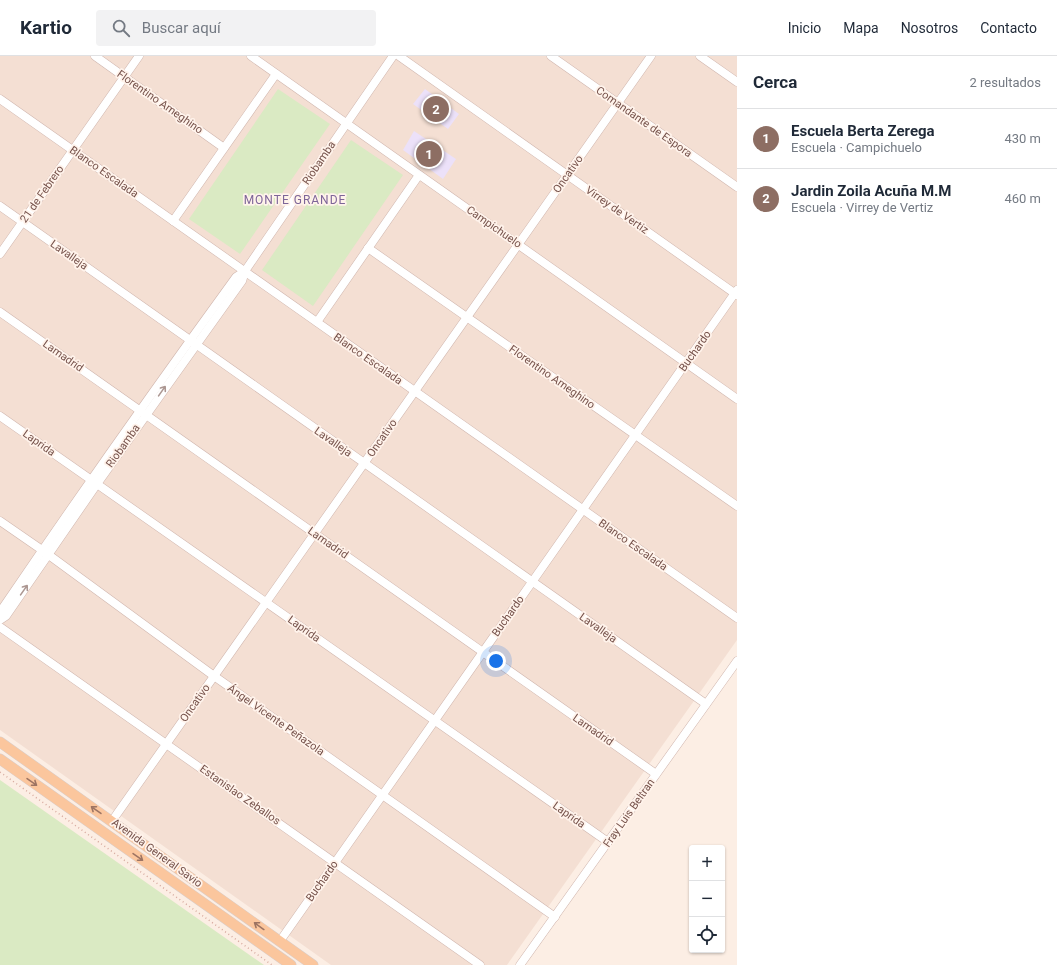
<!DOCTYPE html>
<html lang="es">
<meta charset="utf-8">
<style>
body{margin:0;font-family:Roboto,sans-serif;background:#f2f2f3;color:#1f2937}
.controls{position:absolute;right:12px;bottom:12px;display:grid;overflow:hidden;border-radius:4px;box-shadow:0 1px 3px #0004}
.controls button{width:36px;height:36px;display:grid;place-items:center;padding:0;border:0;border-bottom:1px solid #e0e1e3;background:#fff;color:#1f2937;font:20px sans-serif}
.you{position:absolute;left:496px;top:605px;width:14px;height:14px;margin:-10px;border:3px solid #fff;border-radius:50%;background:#1a73e8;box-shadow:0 0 0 6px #1a73e833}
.badge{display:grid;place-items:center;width:26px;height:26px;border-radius:50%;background:#2563eb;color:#fff;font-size:13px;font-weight:700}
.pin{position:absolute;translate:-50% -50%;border:2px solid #fff;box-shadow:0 1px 4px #0006}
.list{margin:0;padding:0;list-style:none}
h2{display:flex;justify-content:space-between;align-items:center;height:52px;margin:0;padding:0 16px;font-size:17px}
h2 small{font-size:13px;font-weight:400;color:#747a83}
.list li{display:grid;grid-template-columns:26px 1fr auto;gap:12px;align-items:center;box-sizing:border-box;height:60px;padding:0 16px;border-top:1px solid #e0e1e3}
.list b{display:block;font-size:15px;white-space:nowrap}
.list p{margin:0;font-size:13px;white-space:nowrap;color:#747a83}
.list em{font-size:13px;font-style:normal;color:#747a83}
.icon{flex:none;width:22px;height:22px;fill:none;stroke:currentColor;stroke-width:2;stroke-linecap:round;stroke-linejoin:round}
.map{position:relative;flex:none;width:737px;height:909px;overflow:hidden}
header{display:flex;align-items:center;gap:24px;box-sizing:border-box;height:56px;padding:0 20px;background:#fff;border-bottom:1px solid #e0e1e3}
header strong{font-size:19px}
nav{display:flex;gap:22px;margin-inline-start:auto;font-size:14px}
.search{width:280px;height:36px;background:#f2f2f3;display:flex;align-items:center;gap:10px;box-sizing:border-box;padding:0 14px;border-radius:4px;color:#747a83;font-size:15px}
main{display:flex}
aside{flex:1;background:#fff}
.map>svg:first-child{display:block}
</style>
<header>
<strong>Kartio</strong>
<div class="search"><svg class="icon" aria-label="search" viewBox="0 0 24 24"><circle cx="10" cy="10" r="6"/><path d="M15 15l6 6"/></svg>Buscar aquí</div>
<nav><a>Inicio</a><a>Mapa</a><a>Nosotros</a><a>Contacto</a></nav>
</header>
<main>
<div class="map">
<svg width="737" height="909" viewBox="0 0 737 909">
<rect width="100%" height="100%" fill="#fceee4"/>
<path fill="#f4dfd3" d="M0 0H737V584L507 909H331L0 674Z"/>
<g fill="#ece1f9">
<path d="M425 33 459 58 448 73 413 48Z"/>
<path d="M414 75 456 103 443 123 403 94Z"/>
</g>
<g fill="#daeac3">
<path d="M278 33 330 68 240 198 189 163Z"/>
<path d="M351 84 403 119 313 250 262 214Z"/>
<path d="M0 724 264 909H0Z"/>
</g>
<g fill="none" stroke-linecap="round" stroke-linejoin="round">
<g stroke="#d0b6ae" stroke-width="9">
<g id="minor">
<path d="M95 0 224 92"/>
<path d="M251 0 737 343"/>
<path d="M399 0 737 239"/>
<path d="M551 0 737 131"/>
<path d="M700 0 737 26"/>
<path d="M0 43 737 562"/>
<path d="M0 150 706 648"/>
<path d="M173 165 276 18"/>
<path d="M368 192 737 450"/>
<path d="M0 198 139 0"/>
<path d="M0 256 656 718"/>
<path d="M317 266 419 119"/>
<path d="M0 360 608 786"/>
<path d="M0 465 42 494 214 620 555 861"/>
<path d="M0 556C77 443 156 331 236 221L245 215"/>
<path d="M0 564 6 560 26 531 97 428 242 225 245 215 393 0"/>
<path d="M0 571 480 909"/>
<path d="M112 765 651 0"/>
<path d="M280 885 737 234"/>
<path d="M520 909 737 605"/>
</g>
</g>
<g stroke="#d8cecc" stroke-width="11">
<g id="major">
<path d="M0 686 313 909"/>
<path d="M0 703 291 909"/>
</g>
</g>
<path stroke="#d7aa9f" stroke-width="1.5" stroke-dasharray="1 3" stroke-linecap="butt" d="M0 716 272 909"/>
<use href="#minor" stroke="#fff" stroke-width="8"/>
<use href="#major" stroke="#fbc69d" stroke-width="10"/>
</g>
<defs><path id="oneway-shaft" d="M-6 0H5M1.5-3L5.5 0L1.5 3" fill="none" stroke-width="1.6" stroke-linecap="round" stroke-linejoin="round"/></defs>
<g stroke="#ac9792">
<use href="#oneway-shaft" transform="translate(162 335) rotate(-55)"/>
<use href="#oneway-shaft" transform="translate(24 534) rotate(-55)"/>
</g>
<g stroke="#9d7463">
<use href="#oneway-shaft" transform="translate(32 726) rotate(35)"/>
<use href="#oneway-shaft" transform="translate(96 754) rotate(-145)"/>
<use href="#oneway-shaft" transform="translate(138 801) rotate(35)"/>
<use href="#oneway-shaft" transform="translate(259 870) rotate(-144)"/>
</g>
<g text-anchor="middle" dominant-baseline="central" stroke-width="3.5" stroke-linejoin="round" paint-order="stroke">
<g font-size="11" fill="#75514a" stroke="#fff3eb">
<text transform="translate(160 46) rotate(35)">Florentino Ameghino</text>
<text transform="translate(644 66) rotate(35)">Comandante de Espora</text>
<text transform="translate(319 107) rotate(-56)">Riobamba</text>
<text transform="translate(104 116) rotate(35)">Blanco Escalada</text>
<text transform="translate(568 118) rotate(-55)">Oncativo</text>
<text transform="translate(42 138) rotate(-55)">21 de Febrero</text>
<text transform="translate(617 154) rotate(35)">Virrey de Vertiz</text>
<text transform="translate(494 171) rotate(35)">Campichuelo</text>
<text transform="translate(69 199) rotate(35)">Lavalleja</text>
<text transform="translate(695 295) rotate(-55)">Buchardo</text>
<text transform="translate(63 300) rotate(35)">Lamadrid</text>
<text transform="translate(368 303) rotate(35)">Blanco Escalada</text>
<text transform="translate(552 321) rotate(35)">Florentino Ameghino</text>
<text transform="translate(382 382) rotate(-55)">Oncativo</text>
<text transform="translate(333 386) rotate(35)">Lavalleja</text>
<text transform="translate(39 387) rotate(35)">Laprida</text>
<text transform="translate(123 390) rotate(-55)">Riobamba</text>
<text transform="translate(328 487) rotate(35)">Lamadrid</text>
<text transform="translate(633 489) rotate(35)">Blanco Escalada</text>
<text transform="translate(508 560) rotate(-55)">Buchardo</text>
<text transform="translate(598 572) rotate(35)">Lavalleja</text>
<text transform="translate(304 573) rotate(35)">Laprida</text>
<text transform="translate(195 647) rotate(-55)">Oncativo</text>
<text transform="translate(276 664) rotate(35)">Ángel Vicente Peñazola</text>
<text transform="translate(593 674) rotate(35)">Lamadrid</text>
<text transform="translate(240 739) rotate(35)">Estanislao Zeballos</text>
<text transform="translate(629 757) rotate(-55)">Fray Luis Beltran</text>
<text transform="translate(569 759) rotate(35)">Laprida</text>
<text transform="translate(157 797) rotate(36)">Avenida General Savio</text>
<text transform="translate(322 825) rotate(-55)">Buchardo</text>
</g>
<g font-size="12" letter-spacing="1" fill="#7d6598" stroke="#fff3eb">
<text x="295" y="144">MONTE GRANDE</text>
</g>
</g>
</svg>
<div class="controls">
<button>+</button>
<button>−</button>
<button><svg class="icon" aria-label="locate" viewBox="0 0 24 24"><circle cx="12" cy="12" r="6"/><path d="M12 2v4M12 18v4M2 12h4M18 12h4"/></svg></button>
</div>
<div class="you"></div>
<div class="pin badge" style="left:429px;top:98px;background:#8d6e63">1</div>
<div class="pin badge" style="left:436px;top:53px;background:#8d6e63">2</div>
</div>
<aside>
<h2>Cerca<small>2 resultados</small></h2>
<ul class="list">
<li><span class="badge" style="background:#8d6e63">1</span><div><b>Escuela Berta Zerega</b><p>Escuela · Campichuelo</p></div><em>430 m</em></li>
<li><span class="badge" style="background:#8d6e63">2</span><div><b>Jardin Zoila Acuña M.M</b><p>Escuela · Virrey de Vertiz</p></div><em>460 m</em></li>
</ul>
</aside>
</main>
